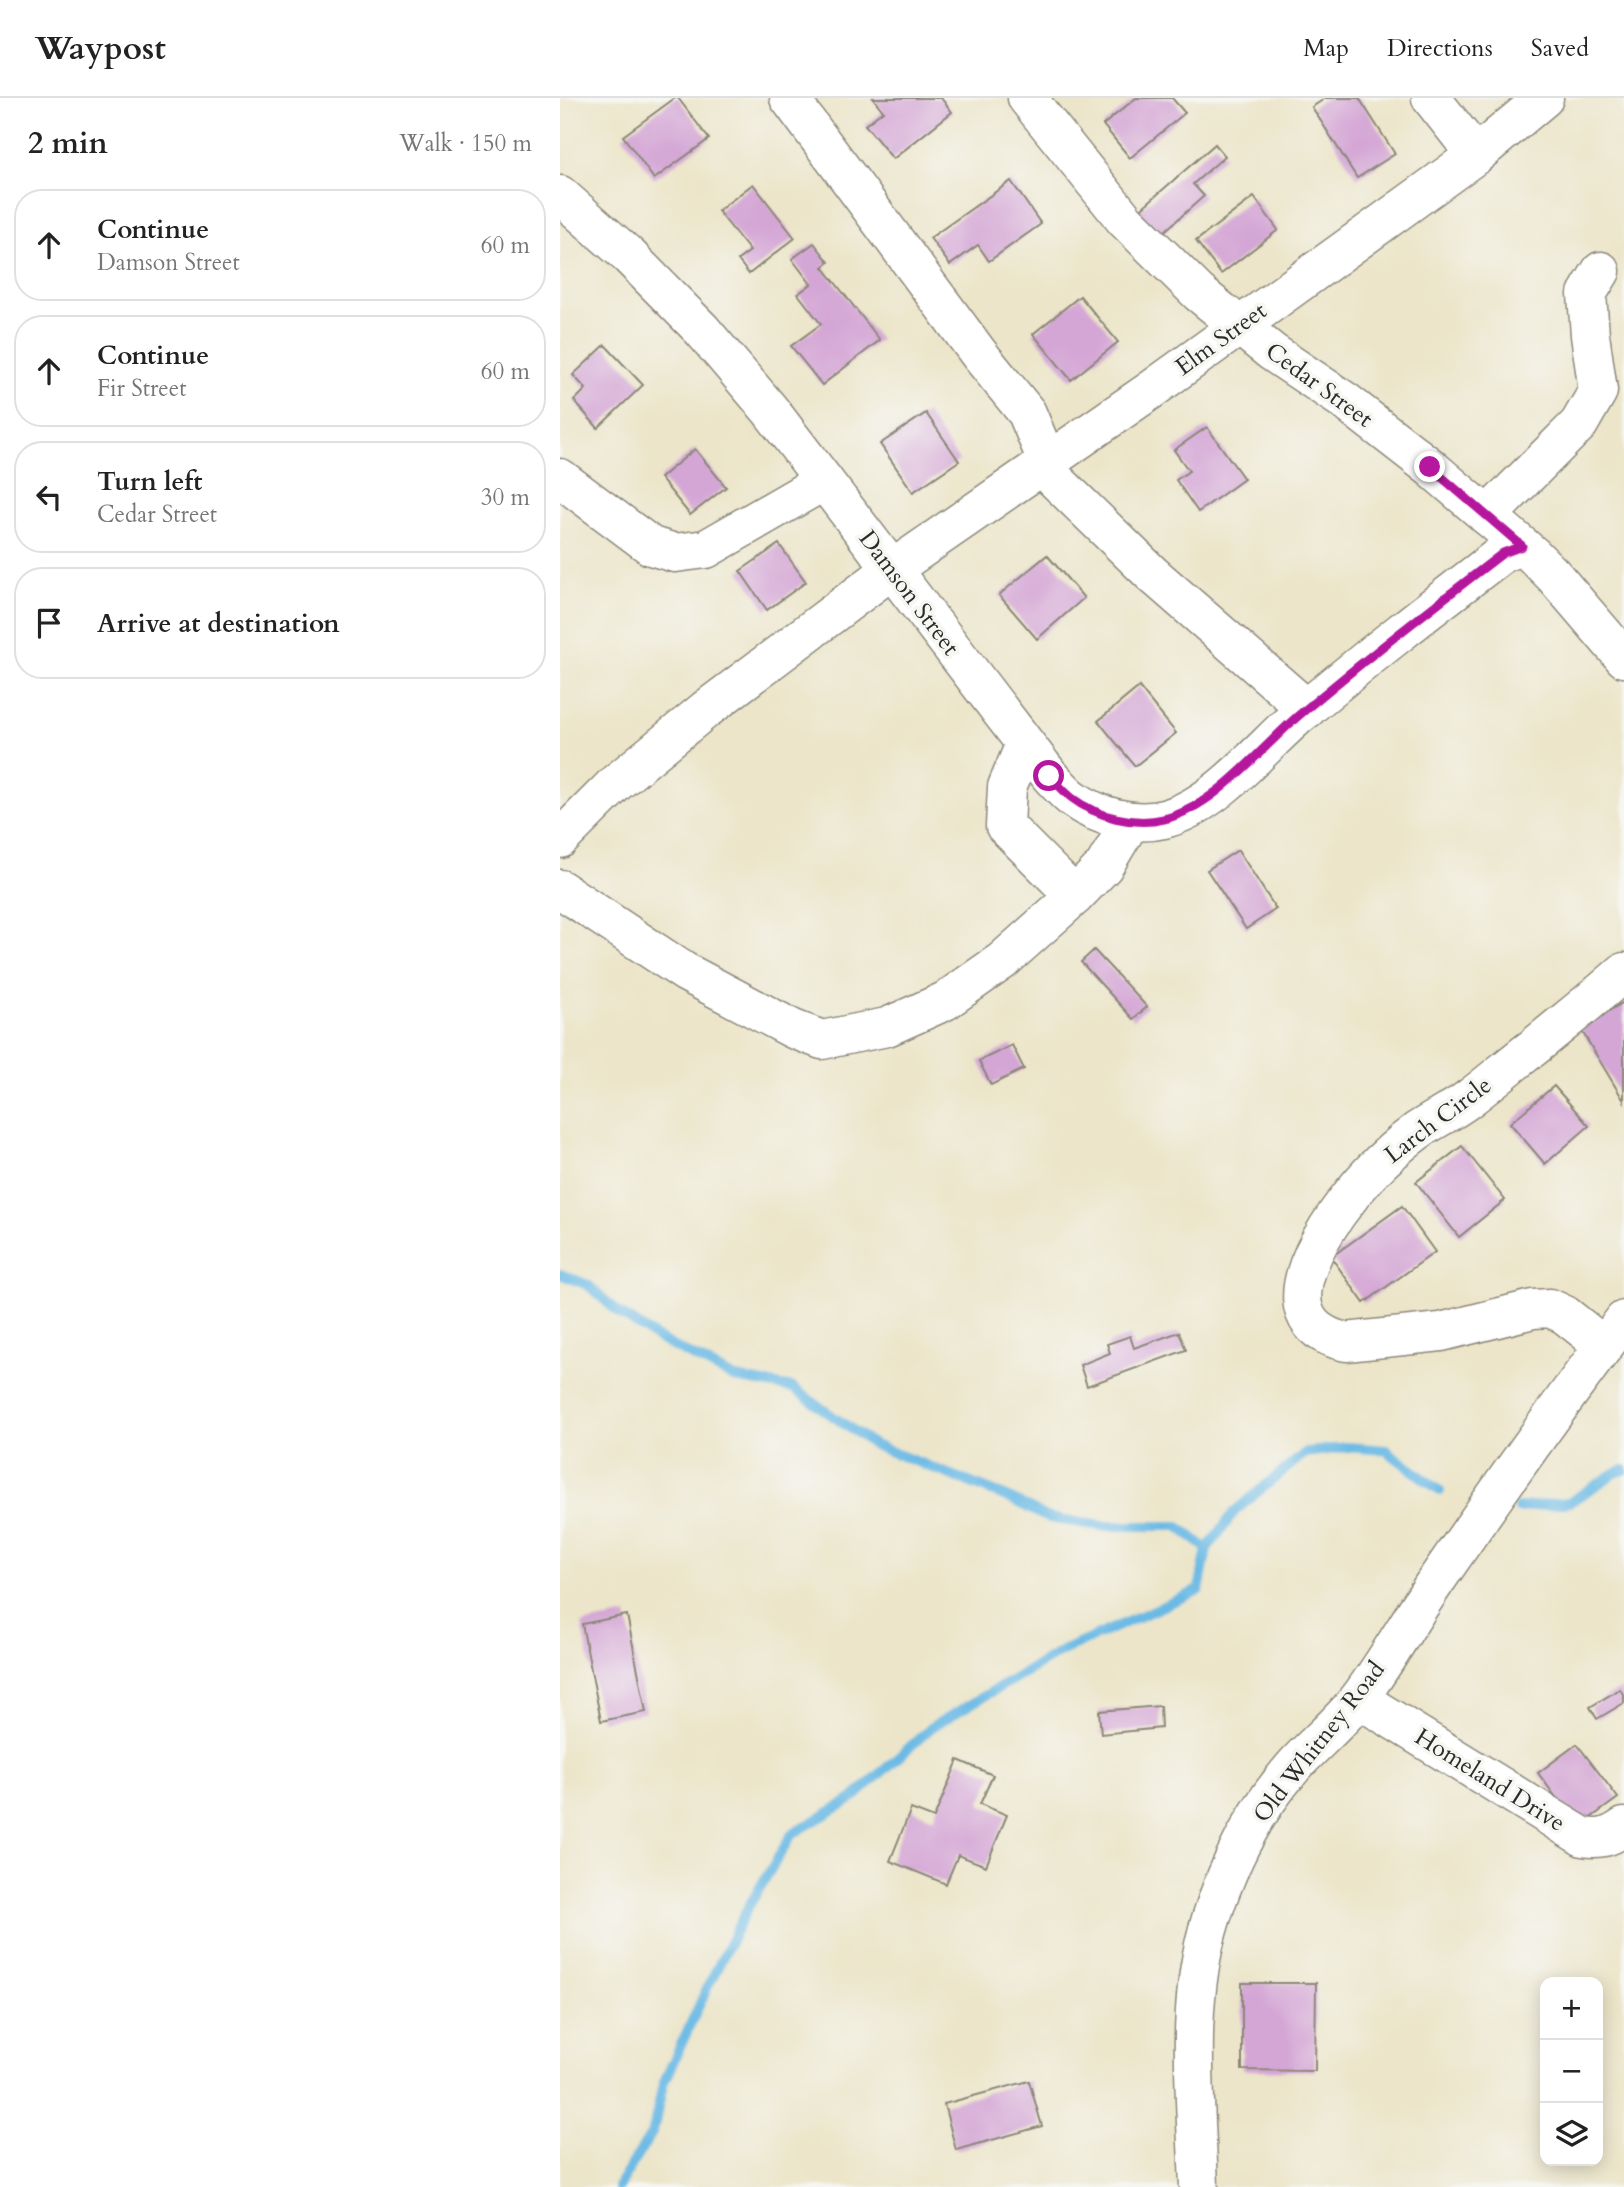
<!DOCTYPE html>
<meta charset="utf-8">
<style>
body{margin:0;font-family:Cardo,serif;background:#f2f2f2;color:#222}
.controls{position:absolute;right:21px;bottom:21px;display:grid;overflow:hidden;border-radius:14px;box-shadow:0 4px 18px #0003}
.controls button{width:63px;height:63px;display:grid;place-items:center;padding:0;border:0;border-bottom:2px solid #e0e0e0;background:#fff;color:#222;font:35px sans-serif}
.stop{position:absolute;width:21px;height:21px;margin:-16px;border:5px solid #b5179e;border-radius:50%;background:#fff}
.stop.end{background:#b5179e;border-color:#fff;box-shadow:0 2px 7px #0008}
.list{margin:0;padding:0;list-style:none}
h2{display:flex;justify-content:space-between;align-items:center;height:91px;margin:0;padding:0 28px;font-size:30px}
h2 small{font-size:23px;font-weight:400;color:#767676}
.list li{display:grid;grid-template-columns:46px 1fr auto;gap:21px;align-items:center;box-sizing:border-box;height:112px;margin:0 14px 14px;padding:0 14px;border:2px solid #e0e0e0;border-radius:28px}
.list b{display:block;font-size:26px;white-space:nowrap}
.list p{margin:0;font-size:23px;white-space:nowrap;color:#767676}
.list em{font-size:23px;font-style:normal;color:#767676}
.icon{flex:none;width:38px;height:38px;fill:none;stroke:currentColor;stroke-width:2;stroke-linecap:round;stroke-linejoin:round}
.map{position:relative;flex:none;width:1064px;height:2089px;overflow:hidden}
header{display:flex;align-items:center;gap:42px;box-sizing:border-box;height:98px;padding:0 35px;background:#fff;border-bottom:2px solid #e0e0e0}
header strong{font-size:33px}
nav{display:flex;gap:38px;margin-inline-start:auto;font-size:24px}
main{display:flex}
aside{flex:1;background:#fff}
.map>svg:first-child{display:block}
</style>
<header>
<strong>Waypost</strong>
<nav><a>Map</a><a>Directions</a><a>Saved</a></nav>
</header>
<main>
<aside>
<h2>2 min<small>Walk · 150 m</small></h2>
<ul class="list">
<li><svg class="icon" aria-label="ahead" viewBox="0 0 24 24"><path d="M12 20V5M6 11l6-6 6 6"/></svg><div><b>Continue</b><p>Damson Street</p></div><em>60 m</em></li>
<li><svg class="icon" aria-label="ahead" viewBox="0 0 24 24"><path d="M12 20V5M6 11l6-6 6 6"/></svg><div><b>Continue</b><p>Fir Street</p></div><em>60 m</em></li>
<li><svg class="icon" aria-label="left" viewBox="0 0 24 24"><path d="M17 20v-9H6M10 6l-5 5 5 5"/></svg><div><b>Turn left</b><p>Cedar Street</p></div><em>30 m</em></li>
<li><svg class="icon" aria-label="arrive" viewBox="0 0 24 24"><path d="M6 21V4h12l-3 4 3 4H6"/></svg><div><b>Arrive at destination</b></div></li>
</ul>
</aside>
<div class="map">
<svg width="1064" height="2089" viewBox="0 0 1064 2089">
<rect width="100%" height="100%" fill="#f6f6f2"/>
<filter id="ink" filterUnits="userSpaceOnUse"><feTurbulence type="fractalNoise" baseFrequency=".0143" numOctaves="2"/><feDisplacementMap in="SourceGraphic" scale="14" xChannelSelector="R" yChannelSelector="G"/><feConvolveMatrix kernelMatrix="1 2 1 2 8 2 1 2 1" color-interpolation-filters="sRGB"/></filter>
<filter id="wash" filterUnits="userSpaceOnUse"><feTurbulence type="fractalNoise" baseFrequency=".00686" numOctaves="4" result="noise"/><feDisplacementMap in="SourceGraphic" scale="28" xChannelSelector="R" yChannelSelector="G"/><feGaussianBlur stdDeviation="1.57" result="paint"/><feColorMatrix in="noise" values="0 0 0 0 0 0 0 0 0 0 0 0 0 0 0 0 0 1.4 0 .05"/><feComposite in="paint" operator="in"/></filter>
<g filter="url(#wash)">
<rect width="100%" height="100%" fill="#ece5c9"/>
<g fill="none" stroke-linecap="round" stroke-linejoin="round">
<g stroke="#6bbae5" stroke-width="10">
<path d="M0 1176 28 1187 59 1215 97 1240 175 1280 233 1290 314 1347 447 1399 488 1420 542 1428H618L647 1451"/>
<path d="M958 1410 1010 1404 1055 1375 1064 1372"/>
<path d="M58 2089 93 2033 103 1986 148 1888 187 1811 232 1736 292 1701 373 1628 502 1553 639 1492 647 1451 675 1413 745 1355 787 1349 826 1352 880 1393"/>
</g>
</g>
<g id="blocks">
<g fill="#d4a6d5">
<path d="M115 0H118L149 41 94 81 63 38Z"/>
<path d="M313 0H381L392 14 333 61 305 27 323 13Z"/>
<path d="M576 0H612L625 15 570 60 543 27Z"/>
<path d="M766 0H799L835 56 797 80 752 9Z"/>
<path d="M655 46 665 58 633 86 644 98 597 140 575 116Z"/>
<path d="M451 83 481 126 429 163 418 147 390 167 370 140Z"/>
<path d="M193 86 235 140 189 176 178 162 190 153 158 113Z"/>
<path d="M694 99 718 132 661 176 636 143Z"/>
<path d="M254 145 269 164 263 169 320 242 262 287 231 248 261 226 238 196 251 186 232 161Z"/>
<path d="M520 198 558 244 511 282 473 236Z"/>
<path d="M45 247 83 287 38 330 14 303 26 291 13 277Z"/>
<path d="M366 315 399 363 353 394 320 346Z"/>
<path d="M647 329 684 381 638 414 616 382 629 373 614 352Z"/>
<path d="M135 351 166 389 130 417 100 380Z"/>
<path d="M219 446 246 484 207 512 180 473Z"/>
<path d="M487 457 524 500 477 541 439 497Z"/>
<path d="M579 589 616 635 575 668 538 623Z"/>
<path d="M678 752 716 811 686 831 647 772Z"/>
<path d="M534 852 587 909 573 921 521 864Z"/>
<path d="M1064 904V1003L1020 930Z"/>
<path d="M452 947 464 971 431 987 419 963Z"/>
<path d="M994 988 1029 1028 985 1066 950 1025Z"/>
<path d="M902 1048 945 1102 899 1139 856 1084Z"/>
<path d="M842 1108 875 1154 804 1205 771 1159Z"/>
<path d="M619 1234 626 1252 527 1288 520 1267 550 1255 547 1246 570 1238 574 1250Z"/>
<path d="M67 1517 86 1614 41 1623 22 1526Z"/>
<path d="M1060 1591 1064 1598V1605L1037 1621 1030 1609Z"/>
<path d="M600 1608 601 1630 541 1636 539 1613Z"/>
<path d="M1017 1646 1058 1700 1018 1729 978 1675Z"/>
<path d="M398 1662 433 1677 420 1706 447 1717 426 1768 398 1757 386 1786 330 1763 351 1711 374 1720Z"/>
<path d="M682 1885H756L755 1973 682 1972Z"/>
<path d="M469 1983 482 2028 396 2052 384 2006Z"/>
</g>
</g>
</g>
<g filter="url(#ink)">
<use href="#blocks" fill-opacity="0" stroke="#8c887a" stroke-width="2"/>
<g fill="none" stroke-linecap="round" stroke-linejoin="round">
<g stroke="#8c887a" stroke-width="41">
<g id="minor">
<path d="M229 0 419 256 467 315 487 363"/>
<path d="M467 0 565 122 639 195 712 254 785 303 870 369 973 457 994 478 1064 560"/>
<path d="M871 0 916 57"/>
<path d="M0 97 69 158 142 232 210 312 490 678C497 685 504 694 512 700 537 719 574 728 604 721 655 708 699 652 738 618 805 561 874 508 943 455L962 448"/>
<path d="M480 367 592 476 747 611"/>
<path d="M0 380 91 448 115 455 146 451 264 383"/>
<path d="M927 418 1019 326 1038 293 1030 237 1027 196 1041 173"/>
<path d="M465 646 447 689 445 728 515 798 544 768 571 723"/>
<path d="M0 741 56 685 145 612 331 472 591 292 916 57 984 0"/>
<path d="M0 791 125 874 233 931 262 942 327 929 385 903 442 863 515 798"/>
<path d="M1044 1248 1005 1217 990 1210 973 1211 881 1234 786 1244C692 1223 773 1115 809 1076 823 1061 841 1045 857 1033 873 1022 891 1014 907 1002 930 985 951 966 974 949 1004 924 1035 900 1064 874"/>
<path d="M799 1601 1023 1739C1040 1742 1050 1739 1064 1729"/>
<path d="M639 2089C636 2001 624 1906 651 1821 668 1766 696 1711 734 1668 755 1645 781 1624 800 1599 828 1561 851 1519 878 1480 938 1393 999 1306 1064 1222"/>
</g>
</g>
<use href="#minor" stroke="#fff" stroke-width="38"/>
</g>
</g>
<g fill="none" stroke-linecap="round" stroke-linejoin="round" filter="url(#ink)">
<path stroke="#b5179e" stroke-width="9" d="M489 678C497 685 504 694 512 700 537 719 574 728 604 721 656 708 699 652 738 618 805 561 874 508 943 455L962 448 870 369"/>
</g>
<g text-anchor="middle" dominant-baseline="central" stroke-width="7" stroke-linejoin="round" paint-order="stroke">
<g font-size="24" fill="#2b2b2b" stroke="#f6f6f2">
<text transform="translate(661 241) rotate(-36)">Elm Street</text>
<text transform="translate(759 287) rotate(36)">Cedar Street</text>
<text transform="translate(349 495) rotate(53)">Damson Street</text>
<text transform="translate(878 1022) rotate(-37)">Larch Circle</text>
<text transform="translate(759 1644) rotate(-52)">Old Whitney Road</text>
<text transform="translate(930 1682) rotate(32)">Homeland Drive</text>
</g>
</g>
</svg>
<div class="controls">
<button>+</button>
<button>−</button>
<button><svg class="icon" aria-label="layers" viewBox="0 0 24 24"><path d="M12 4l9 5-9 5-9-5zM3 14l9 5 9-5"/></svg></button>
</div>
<div class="stop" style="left:489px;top:678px"></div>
<div class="stop end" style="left:870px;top:369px"></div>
</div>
</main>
